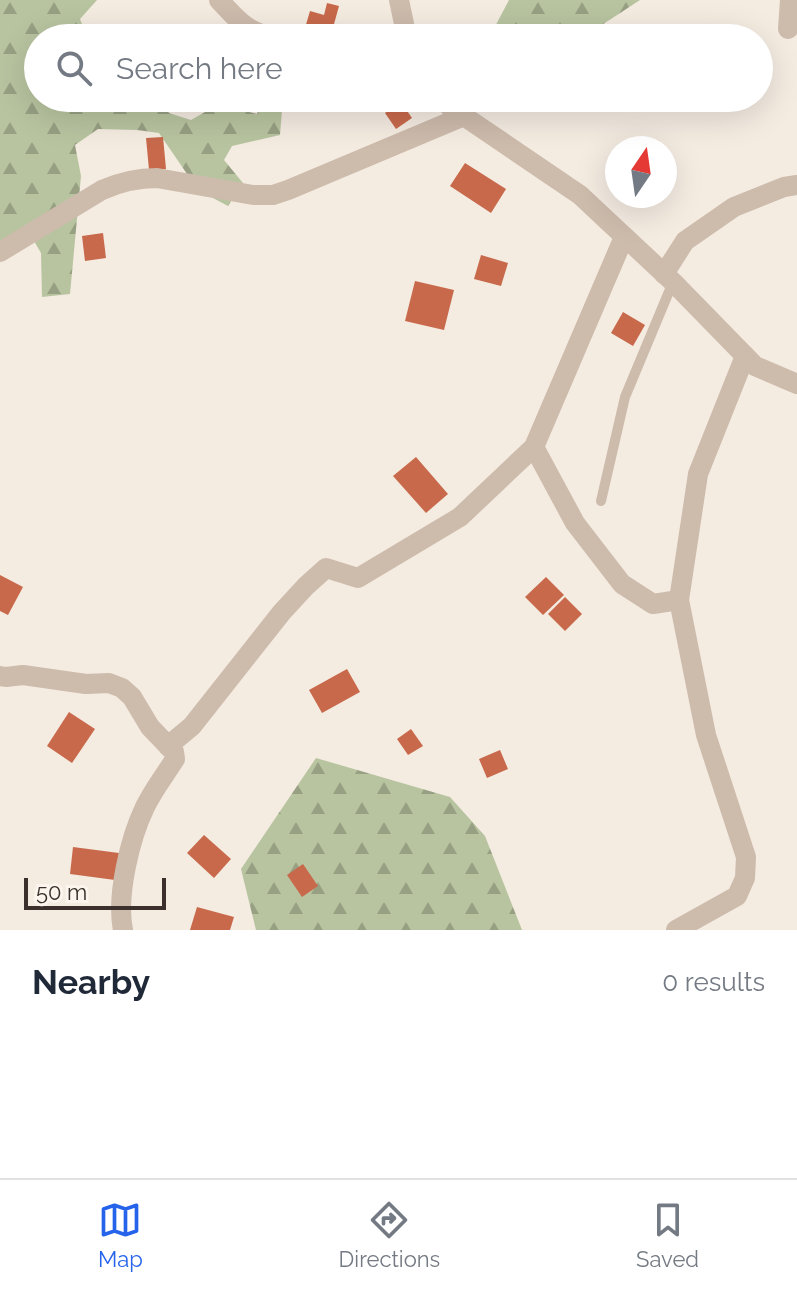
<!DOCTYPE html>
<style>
body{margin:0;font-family:Raleway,sans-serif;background:#f6f6f7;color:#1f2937}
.compass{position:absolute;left:605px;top:136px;width:72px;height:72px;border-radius:50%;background:#fff;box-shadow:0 8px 32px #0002;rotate:13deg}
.scale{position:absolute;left:24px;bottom:20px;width:142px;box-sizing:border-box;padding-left:8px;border:4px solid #3b302b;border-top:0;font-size:22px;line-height:28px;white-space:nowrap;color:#3b302b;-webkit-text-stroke:6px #fbf5ee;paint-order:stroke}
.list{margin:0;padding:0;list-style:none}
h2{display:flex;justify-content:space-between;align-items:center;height:104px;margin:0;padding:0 32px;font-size:34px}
h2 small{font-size:26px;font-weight:400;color:#747a83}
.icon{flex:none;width:44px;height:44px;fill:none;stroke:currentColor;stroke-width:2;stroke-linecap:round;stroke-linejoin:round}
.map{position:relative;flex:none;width:797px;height:930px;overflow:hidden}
.search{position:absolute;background:#fff;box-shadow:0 8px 32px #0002;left:24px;right:24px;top:24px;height:88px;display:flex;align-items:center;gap:20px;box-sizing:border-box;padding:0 28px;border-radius:44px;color:#747a83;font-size:30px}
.sheet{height:248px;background:#fff}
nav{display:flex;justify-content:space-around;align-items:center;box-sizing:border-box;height:112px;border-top:2px solid #e0e1e3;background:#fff;font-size:22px;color:#747a83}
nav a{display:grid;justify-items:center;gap:4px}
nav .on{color:#2563eb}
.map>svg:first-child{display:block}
</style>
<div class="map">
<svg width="797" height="930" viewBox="0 0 797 930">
<defs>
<pattern id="forest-firs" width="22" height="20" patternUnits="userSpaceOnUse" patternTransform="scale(2)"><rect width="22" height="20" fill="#b8c4a0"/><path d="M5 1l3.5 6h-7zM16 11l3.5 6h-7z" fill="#97a083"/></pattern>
</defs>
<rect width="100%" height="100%" fill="#f4ebe1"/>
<g fill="url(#forest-firs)">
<path d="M0 0H97L80 19 86 34 92 38H38V98H161L169 113 191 120 219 104 257 114 263 98H283L280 135 232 146 224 160 243 183 228 206 198 190 159 133 137 130 98 129 75 145 81 176 70 294 42 297 41 253 30 234 0 255Z"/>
<path d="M509 0H640L582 38H489Z"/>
<path d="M316 758 450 797 485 836 522 930H256L241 869Z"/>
</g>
<g fill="#c8694b">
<path d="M327 3 339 6 331 35 305 28 310 11 324 15Z"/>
<path d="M401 102 412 118 396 129 385 113Z"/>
<path d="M163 137 166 169 149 170 146 138Z"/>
<path d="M465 163 506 189 491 213 450 186Z"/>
<path d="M103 233 106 258 85 261 82 236Z"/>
<path d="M481 255 508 263 501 286 474 279Z"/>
<path d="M415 281 454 290 444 330 405 321Z"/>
<path d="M623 312 645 325 633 346 611 333Z"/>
<path d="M416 457 448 494 426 513 393 476Z"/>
<path d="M0 575 23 587 8 615 0 611Z"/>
<path d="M546 577 564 595 543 615 525 597Z"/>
<path d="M565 597 582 614 565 631 548 614Z"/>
<path d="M347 669 360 692 322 713 309 690Z"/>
<path d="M69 712 95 729 72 763 47 746Z"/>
<path d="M411 729 423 746 408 755 397 739Z"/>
<path d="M500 750 508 769 487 778 479 759Z"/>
<path d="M204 835 231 859 214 878 187 853Z"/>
<path d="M73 847 119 853 115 880 70 874Z"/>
<path d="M303 864 318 886 302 897 287 875Z"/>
<path d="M197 907 234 917 230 930H190Z"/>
</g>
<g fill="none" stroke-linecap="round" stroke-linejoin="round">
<path stroke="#cdbbac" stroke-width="10" d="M601 501 625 397 673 282"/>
<g stroke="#cdbbac" stroke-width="20">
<path d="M219 0C239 21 244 30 274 38"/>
<path d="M399 0 407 38"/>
<path d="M788 29 790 0"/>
<path d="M443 98 449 106 580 195 673 282 755 366 797 384"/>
<path d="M0 252 102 190C120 182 137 178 157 178L253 195H273L288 190 464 116"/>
<path d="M664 274 685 241 734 207 784 187 797 185"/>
<path d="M534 447 575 523 622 584 653 604 679 600"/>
<path d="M0 676 6 677 23 675 86 684 109 683 122 688 132 697 150 727 174 752 175 759C165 775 153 790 145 807 130 838 116 896 123 930"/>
<path d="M168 746 192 726 282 612 306 586 326 568 358 578 460 517 534 447 624 237"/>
<path d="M676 930 737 896 745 878 746 857 706 735 679 600 698 474 745 356"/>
</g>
</g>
</svg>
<svg class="compass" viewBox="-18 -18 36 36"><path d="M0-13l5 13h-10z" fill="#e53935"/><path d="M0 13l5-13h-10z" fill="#747a83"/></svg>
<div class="scale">50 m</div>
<div class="search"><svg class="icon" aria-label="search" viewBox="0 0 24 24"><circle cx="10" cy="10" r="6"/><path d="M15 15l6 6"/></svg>Search here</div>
</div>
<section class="sheet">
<h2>Nearby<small>0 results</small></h2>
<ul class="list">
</ul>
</section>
<nav>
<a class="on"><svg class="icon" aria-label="map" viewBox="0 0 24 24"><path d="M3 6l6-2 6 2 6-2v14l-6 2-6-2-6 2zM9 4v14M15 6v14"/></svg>Map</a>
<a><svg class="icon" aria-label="directions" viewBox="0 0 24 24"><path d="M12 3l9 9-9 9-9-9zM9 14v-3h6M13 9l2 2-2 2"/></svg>Directions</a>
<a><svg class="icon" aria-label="saved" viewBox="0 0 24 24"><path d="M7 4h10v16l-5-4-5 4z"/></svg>Saved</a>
</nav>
